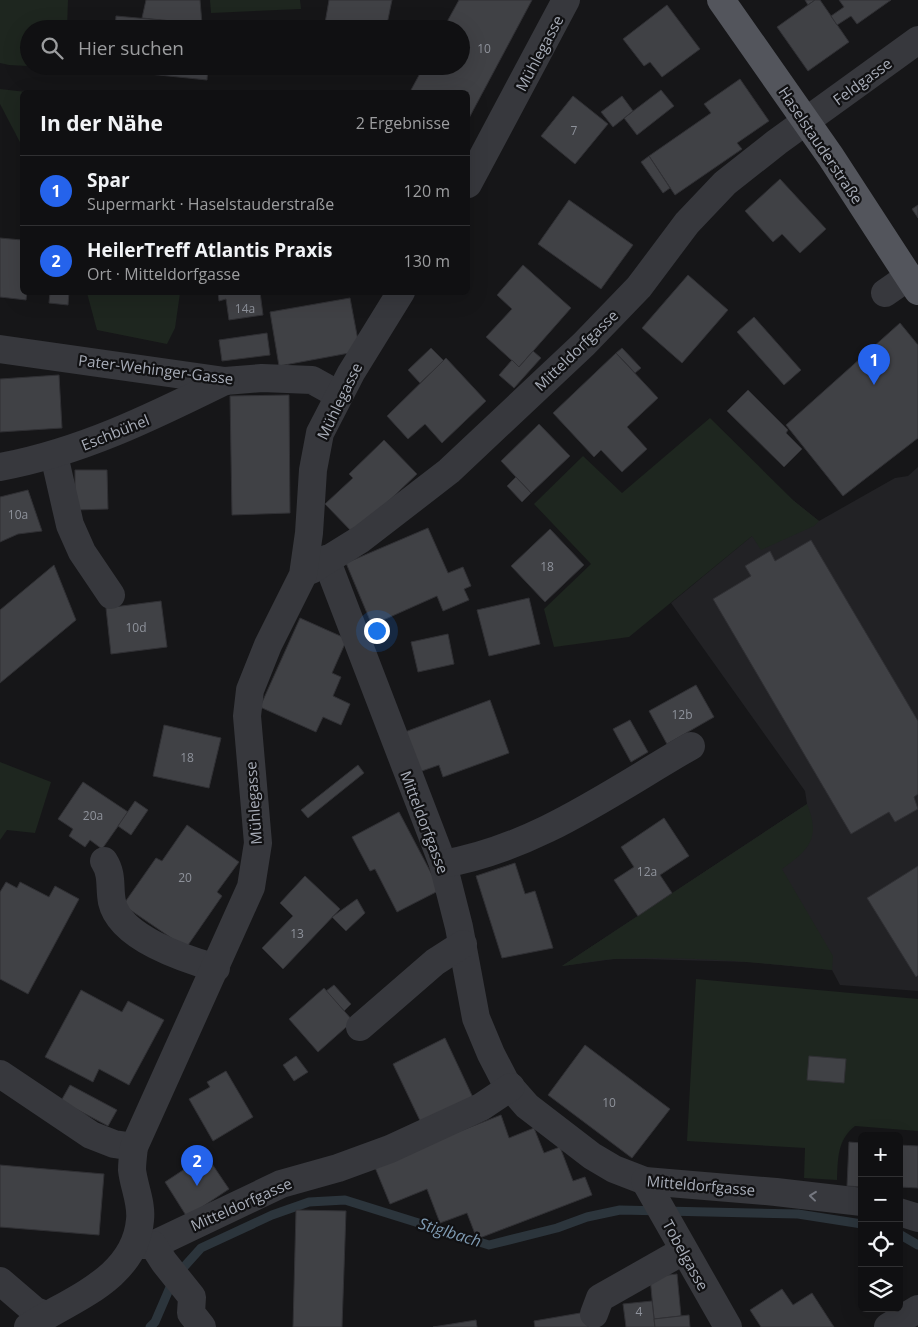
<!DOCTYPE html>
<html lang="de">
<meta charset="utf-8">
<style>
body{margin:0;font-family:"Open Sans",sans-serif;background:#1e1e20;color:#f1f3f6}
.controls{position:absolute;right:15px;bottom:15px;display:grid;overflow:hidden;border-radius:8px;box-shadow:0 5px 20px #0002}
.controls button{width:45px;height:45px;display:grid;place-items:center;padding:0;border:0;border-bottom:1px solid #303032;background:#101012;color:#f1f3f6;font:25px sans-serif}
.you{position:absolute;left:376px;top:630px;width:18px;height:18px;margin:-12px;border:4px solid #fff;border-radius:50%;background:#1a73e8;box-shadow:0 0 0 8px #1a73e833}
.badge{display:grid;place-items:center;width:32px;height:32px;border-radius:50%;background:#2563eb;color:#fff;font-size:16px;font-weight:700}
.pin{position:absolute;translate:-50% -41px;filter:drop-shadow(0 1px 2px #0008)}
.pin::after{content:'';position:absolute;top:26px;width:18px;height:15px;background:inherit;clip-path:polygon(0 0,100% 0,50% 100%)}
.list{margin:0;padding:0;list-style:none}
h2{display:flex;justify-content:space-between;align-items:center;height:65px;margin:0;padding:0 20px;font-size:21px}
h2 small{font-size:16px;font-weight:400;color:#9c9d9f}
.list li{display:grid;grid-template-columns:32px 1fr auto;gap:15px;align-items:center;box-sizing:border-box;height:70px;padding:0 20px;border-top:1px solid #303032}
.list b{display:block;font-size:19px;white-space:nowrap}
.list p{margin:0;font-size:16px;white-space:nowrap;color:#9c9d9f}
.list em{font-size:16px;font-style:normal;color:#9c9d9f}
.icon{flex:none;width:28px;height:28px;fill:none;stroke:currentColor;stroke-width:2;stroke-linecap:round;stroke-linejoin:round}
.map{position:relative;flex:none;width:918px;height:1327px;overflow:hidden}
.search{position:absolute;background:#101012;box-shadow:0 5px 20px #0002;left:20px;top:20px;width:450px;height:55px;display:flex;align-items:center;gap:12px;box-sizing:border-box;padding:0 18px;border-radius:28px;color:#9c9d9f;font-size:19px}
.panel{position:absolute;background:#101012;box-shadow:0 5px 20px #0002;left:20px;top:90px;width:450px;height:205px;border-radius:8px}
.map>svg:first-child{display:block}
</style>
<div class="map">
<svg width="918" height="1327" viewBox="0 0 918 1327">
<rect width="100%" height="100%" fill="#161618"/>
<path fill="#222225" d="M918 467V991L840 985 832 970 750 962 642 959H614L562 966 807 804 805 791 671 603 794 501 819 521 895 478 908 476Z"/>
<g fill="#1e261f">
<path d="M0 0H68L67 29H29V66H66V68L9 65 0 63Z"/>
<path d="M210 0H300L301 9 211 13Z"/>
<path d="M0 89 26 92H22V146L0 104Z"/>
<path d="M87 293H180L175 328 167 344 97 330Z"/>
<path d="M710 418 794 501 819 521 814 526 761 550 752 536 629 637 554 647 544 609 591 564 534 504 583 456 622 493Z"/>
<path d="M0 762 51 782 35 833 7 830 0 840Z"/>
<path d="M807 804C821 838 809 850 782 869L833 956 832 970C760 963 687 955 615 959 597 960 579 964 562 966Z"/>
<path d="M696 979 918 999V1131L855 1126C837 1140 838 1159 837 1180L804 1178 805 1148 687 1141Z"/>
</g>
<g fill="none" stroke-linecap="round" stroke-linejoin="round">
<g stroke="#2c353c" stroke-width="9">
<path d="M899 1234 918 1245"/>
<path d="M150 1327 155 1322 174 1278 201 1248 272 1215 309 1202 345 1200 489 1245 557 1228 587 1217 620 1210 798 1214 862 1224"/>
</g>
</g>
<g fill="#404145" stroke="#303034">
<path d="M146 0H200L202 24 212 25V29H192V23L142 18Z"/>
<path d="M329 0H392L386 29H324Z"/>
<path d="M459 0H532L468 120V92H415L411 90 424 66H461V29H443Z"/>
<path d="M805 0H815L808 5Z"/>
<path d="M815 0H820L849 42 808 71 777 27Z"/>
<path d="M839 0H891L857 24 851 16 837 25 831 16 844 7Z"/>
<path d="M667 5 700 49 662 77 650 62 644 66 623 39Z"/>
<path d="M116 16 192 23V29H115Z"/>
<path d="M117 66H208L207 80 149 74 150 70Z"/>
<path d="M357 66H379L378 70Z"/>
<path d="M740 79 769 121 737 143 742 149 675 195 649 156 711 113 704 104Z"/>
<path d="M661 90 674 106 637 135 624 118Z"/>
<path d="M573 96 608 124 575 164 541 136Z"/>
<path d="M622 96 633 111 613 127 601 112Z"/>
<path d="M649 156 670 188 663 193 641 162Z"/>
<path d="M780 179 826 229 800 253 782 234 773 242 745 211Z"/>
<path d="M569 200 633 245 601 289 538 244Z"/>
<path d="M918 205V218L912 209Z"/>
<path d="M0 238 22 240V292H27L26 300 0 297Z"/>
<path d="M523 265 571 308 519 367 486 337 512 309 497 295Z"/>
<path d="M688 275 728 310 682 363 642 328Z"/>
<path d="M50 292H69L68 305 49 303Z"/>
<path d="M218 292H260L263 315 229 320 226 299 219 301Z"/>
<path d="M350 298 360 351 279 366 270 312Z"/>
<path d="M754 317 801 370 784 385 737 332Z"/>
<path d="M900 323 918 345V438L843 496 786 425Z"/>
<path d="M267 333 270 355 222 361 219 340Z"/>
<path d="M431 348 444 361 420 383 408 370Z"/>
<path d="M622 348 641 368 635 373 616 353Z"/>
<path d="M533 351 541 358 514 388 499 375 512 360 519 367Z"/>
<path d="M616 353 658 398 627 427 647 449 622 472 601 450 594 457 553 413Z"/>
<path d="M446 358 486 401 442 443 425 424 408 439 387 416Z"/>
<path d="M59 375 62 428 0 432V379Z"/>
<path d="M748 390 788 430 786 433 802 449 784 467 727 411Z"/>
<path d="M289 395 290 513 232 515 230 396Z"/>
<path d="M539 424 570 456 531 493 501 461Z"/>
<path d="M384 440 417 474 354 534 325 504 353 478 349 474Z"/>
<path d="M75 470H107L108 509 75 510Z"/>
<path d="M516 477 531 493 522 502 507 486Z"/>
<path d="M28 490 42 531 18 534 0 542V497Z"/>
<path d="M428 528 448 573 463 567 471 586 464 589 469 600 443 611 437 596 372 625 346 563Z"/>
<path d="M550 529 584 565 545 602 511 566Z"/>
<path d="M811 540 918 721V794L914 797 918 809 895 822 889 812 851 834 713 599 751 576 745 566 770 551 775 561Z"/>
<path d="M54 565 76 620 0 683V610Z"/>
<path d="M529 598 540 644 489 656 477 610Z"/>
<path d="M161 601 167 647 111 654 106 608Z"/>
<path d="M300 618 347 639 332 673 341 677 333 696 350 704 341 725 323 717 316 732 260 707Z"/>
<path d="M448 634 454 664 418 672 411 642Z"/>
<path d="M696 685 714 717 667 744 649 711Z"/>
<path d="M490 700 509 753 443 777 439 765 419 772 405 732Z"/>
<path d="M630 720 648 752 631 762 613 729Z"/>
<path d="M164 725 221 738 209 788 153 776Z"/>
<path d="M358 765 364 773 308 818 301 810Z"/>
<path d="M83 782 128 812 102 849 90 840 85 847 69 836 73 829 58 819Z"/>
<path d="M135 801 148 810 131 835 118 826Z"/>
<path d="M399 812 440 890 397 912 375 869 370 871 352 837Z"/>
<path d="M664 818 689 856 660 875 672 893 638 916 614 880 634 867 621 847Z"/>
<path d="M187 825 239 862 217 892 222 896 186 948 123 905 156 858 162 861Z"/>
<path d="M515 863 525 894 535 891 553 948 502 958 476 876Z"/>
<path d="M918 866V975L916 977 867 898Z"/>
<path d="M305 876 340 909 283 969 262 948 293 916 280 903Z"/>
<path d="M6 882 17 888 20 882 49 897 55 886 79 899 28 994 0 979V892Z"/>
<path d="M357 899 365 913 346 931 332 917Z"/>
<path d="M334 985 351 1004 344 1011 326 991Z"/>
<path d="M324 988 353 1021 318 1052 289 1019Z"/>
<path d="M81 990 122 1012 128 1001 164 1020 129 1085 99 1069 93 1082 45 1057Z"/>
<path d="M445 1038 476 1104 424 1129 393 1064Z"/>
<path d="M585 1045 670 1109 632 1158 548 1095Z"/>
<path d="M296 1056 308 1072 294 1081 283 1065Z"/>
<path d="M809 1056 846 1059 844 1083 807 1080Z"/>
<path d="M226 1071 253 1117 213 1141 189 1099 210 1087 207 1082Z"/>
<path d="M70 1085 117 1110 108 1126 61 1101Z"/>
<path d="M501 1115 509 1138 534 1128 544 1153 560 1147 573 1181 585 1177 592 1195 477 1239 467 1213 440 1223 427 1189 390 1204 374 1165Z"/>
<path d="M849 1142 862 1143V1187L847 1186Z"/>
<path d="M899 1145 918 1146V1188L899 1187Z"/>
<path d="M206 1155 229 1189 187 1217 165 1182Z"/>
<path d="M0 1165 104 1174 99 1235 0 1227Z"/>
<path d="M296 1210 346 1211 342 1327H293Z"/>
<path d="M677 1274 681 1316 654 1319 650 1277Z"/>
<path d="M782 1289 793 1305 812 1293 834 1327H761L750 1310Z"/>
<path d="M652 1301 655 1327H626L623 1304Z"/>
<path d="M586 1312 588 1327H535L534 1321Z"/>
<path d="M689 1315 690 1327H655L654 1319Z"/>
<path d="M476 1320 477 1327H433Z"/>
</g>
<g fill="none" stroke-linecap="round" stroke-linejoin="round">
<g stroke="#37383d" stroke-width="28">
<path d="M468 184 566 0"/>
<path d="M885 293 908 277"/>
<path d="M0 349 225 381 262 378 312 380 339 395"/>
<path d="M54 455 70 525 82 552 111 595"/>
<path d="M0 467C81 452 152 417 225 381"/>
<path d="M326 559 443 864 459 927 476 1018 491 1054 505 1081 527 1106 592 1156 614 1169 645 1181 776 1192 862 1202"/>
<path d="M311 570 361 539 449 471 584 344 639 287 687 223 725 183 777 142 918 40"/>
<path d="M104 861C113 875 109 887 112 902 120 938 185 959 216 968"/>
<path d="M443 864C536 848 611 792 691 746"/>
<path d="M360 1027 435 962 463 944"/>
<path d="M0 1074 91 1135 114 1144 134 1147"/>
<path d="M645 1181 728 1327"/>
<path d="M899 1212 918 1218"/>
<path d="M135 1245H153L281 1184 338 1168 390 1149 481 1107 511 1087"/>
<path d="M153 1245 164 1262 192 1297 191 1313 202 1327"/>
<path d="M0 1281 35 1311 46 1315"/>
<path d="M594 1314 600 1298 683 1251"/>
<path d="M28 1327C71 1299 135 1279 140 1220 142 1203 134 1187 132 1170 132 1163 133 1155 134 1147L251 887 258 843 247 716 250 690 268 645 303 575 309 533 313 470 320 433 351 373 401 292"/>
<path d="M888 1327 918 1309"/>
</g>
<path stroke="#53555c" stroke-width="28" d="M721 0 831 157 918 291"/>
</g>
<defs><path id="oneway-chevron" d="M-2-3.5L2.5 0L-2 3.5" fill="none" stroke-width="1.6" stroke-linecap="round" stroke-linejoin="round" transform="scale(1.25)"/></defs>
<use stroke="#757881" href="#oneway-chevron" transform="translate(813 1196) rotate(-174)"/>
<g text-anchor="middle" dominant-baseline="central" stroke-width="4.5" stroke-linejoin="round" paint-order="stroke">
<g font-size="12" fill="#8e929b">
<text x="484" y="48">10</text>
<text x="574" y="130">7</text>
<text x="245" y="308">14a</text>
<text x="18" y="514">10a</text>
<text x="547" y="566">18</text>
<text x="136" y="627">10d</text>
<text x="682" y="714">12b</text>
<text x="187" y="757">18</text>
<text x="93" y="815">20a</text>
<text x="647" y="871">12a</text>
<text x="185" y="877">20</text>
<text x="297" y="933">13</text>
<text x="609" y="1102">10</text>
<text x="639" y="1311">4</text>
</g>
<g font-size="15" fill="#a8adb8" stroke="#111113">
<text transform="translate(539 53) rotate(-62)">Mühlegasse</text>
<text transform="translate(862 81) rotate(-36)">Feldgasse</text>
<text transform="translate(821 145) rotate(56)">Haselstauderstraße</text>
<text transform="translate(576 350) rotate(-44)">Mitteldorfgasse</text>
<text transform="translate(156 369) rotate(7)">Pater-Wehinger-Gasse</text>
<text transform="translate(339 401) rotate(-64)">Mühlegasse</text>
<text transform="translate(115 432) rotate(-22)">Eschbühel</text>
<text transform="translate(253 803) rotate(-94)">Mühlegasse</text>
<text transform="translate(425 822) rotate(69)">Mitteldorfgasse</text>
<text transform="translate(701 1185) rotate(5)">Mitteldorfgasse</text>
<text transform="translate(241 1204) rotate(-24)">Mitteldorfgasse</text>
<text transform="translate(686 1255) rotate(61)">Tobelgasse</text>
</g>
<g font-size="16" font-style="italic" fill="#7f9bb3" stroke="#111113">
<text transform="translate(450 1232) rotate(17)">Stiglbach</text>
</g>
</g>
</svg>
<div class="controls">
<button>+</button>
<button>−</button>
<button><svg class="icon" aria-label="locate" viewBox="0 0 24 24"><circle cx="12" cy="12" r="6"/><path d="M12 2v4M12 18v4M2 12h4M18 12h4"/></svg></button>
<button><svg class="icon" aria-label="layers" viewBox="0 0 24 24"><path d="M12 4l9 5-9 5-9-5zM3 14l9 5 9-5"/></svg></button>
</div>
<div class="you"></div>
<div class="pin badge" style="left:874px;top:385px">1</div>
<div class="pin badge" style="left:197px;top:1186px">2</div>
<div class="search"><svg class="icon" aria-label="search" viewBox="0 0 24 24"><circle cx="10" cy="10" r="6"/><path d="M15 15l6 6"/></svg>Hier suchen</div>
<section class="panel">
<h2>In der Nähe<small>2 Ergebnisse</small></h2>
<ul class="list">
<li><span class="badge">1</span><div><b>Spar</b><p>Supermarkt · Haselstauderstraße</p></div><em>120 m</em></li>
<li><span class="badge">2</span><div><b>HeilerTreff Atlantis Praxis</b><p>Ort · Mitteldorfgasse</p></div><em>130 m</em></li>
</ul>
</section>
</div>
